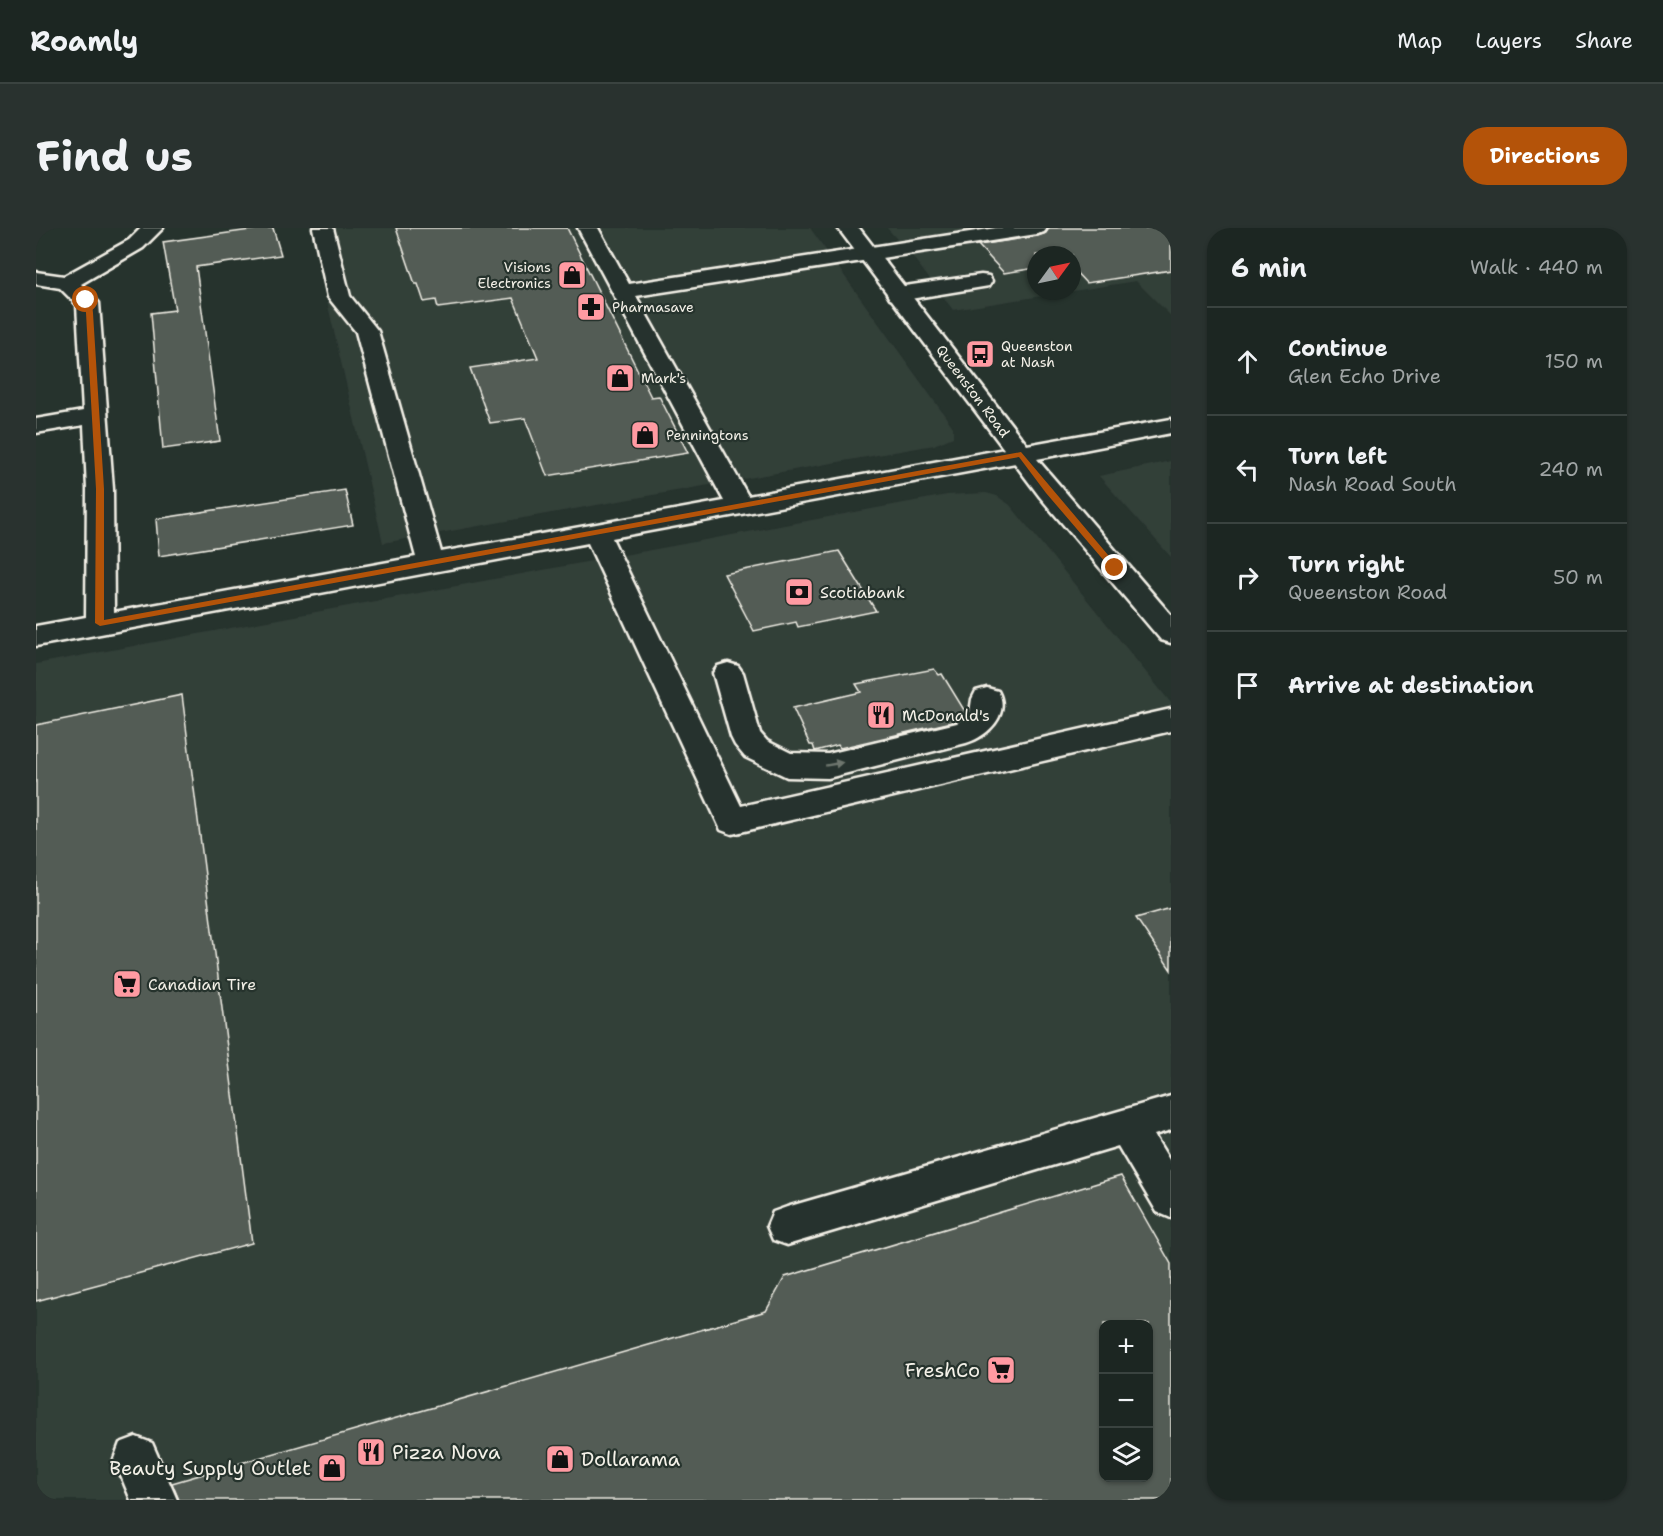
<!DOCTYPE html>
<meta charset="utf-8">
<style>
body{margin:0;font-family:"Shantell Sans",sans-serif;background:#29322f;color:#f1f3f6}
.controls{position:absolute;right:18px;bottom:18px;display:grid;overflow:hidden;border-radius:12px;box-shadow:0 2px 4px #0004}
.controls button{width:54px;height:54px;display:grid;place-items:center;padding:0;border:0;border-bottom:2px solid #3a4340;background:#1c2622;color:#f1f3f6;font:30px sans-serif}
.compass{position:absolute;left:991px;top:18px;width:54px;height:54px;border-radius:50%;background:#1c2622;box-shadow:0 2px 4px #0004;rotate:57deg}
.stop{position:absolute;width:18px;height:18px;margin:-14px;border:4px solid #b45309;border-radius:50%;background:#fff}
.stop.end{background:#b45309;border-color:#fff;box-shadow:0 2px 6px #0008}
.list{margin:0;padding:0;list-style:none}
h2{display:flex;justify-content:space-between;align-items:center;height:78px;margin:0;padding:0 24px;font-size:26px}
h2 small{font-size:20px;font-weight:400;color:#a0a5a5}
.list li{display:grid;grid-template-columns:39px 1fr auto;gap:18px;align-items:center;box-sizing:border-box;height:108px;padding:0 24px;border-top:2px solid #3a4340}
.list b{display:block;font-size:22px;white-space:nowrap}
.list p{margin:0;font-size:20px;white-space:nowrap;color:#a0a5a5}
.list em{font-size:20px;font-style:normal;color:#a0a5a5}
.icon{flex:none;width:33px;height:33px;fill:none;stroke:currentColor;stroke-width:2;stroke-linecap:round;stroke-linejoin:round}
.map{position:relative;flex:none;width:1135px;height:1272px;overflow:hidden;border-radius:24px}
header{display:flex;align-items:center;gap:36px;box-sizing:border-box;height:84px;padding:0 30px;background:#1c2622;border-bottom:2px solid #3a4340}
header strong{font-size:28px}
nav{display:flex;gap:33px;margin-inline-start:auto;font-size:21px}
.intro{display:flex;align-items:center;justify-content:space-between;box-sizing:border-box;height:144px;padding:0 36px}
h1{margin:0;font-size:42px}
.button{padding:15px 27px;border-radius:24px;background:#b45309;color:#fff;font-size:21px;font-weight:700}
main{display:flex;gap:36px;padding:0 36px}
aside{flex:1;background:#1c2622;border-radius:24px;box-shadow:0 2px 4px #0004}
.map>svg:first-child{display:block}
</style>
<header>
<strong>Roamly</strong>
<nav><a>Map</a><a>Layers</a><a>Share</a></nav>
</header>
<div class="intro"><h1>Find us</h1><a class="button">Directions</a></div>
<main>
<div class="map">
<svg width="1135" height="1272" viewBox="0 0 1135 1272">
<rect width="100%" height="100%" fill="#26332d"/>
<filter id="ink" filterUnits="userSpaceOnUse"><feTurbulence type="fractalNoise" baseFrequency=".0167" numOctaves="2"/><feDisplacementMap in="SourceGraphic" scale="12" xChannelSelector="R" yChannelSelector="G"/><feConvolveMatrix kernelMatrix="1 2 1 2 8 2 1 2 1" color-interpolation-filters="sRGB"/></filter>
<g filter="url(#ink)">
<g fill="#333f39" fill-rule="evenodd">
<path d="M274 0H774L917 199V209L898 217 347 315Z"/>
<path d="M851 0H1135V88L1100 53 917 82 876 28ZM1000 27H1036V63H1000Z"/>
<path d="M1135 233V329L1063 248Z"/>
<path d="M950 265 961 268 974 277 1135 475V1272H0V436L911 267ZM1068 1096H1112V1250H1068Z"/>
</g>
<g fill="#525c55" stroke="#f4f1e8" stroke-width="1.5" fill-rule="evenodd">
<path d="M228 0H237L245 27 160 39 184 213 127 221 115 85 139 82 127 14Z"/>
<path d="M360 0H531L615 169 623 168 652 225 511 248 489 190 454 195 434 140 502 130 477 70 402 80 400 72 388 74 382 56H379Z"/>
<path d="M1013 0H1127L1135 8V42L1050 55 1036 40V27H1000V40L968 45 942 17 1002 8 1010 5Z"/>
<path d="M309 262 317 297 123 328 120 291Z"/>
<path d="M803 323 840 383 762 399 760 394 718 403 688 346Z"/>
<path d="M898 441 903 447 906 446 930 485 920 493 804 520 802 517 779 523 777 517H774L757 480 825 464 820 456Z"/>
<path d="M146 467 216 1015 0 1073V497Z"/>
<path d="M1135 680V742L1100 690Z"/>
<path d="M1085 948 1135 1036V1272H143L136 1255 730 1083 749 1049ZM1068 1096H1113V1250H1068Z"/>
</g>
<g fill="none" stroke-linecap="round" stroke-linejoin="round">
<g stroke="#f4f1e8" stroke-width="5">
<g id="minor">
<path d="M105 0H127L107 20 45 56 63 75 77 261 78 384 380 329 320 104 292 69 277 0H297L314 68 342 103 405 324 688 273 542 0H562L593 56 960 0H1011L1008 4 1001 6 600 68 712 268 985 218 994 221 998 226 994 231 985 234 576 310 705 578 1135 481V503L696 606 685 602 552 315 0 418V398L50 389 51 261 48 197 0 205V191L47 183 41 77 24 60 0 56V44L28 48 93 12Z"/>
<path d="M945 47 953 48 956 53 953 58 862 73 854 71 851 66 854 61 862 59Z"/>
<path d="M692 435 702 438 707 445 724 505 731 513 755 525 792 526 921 495 934 485 936 471 940 463 951 460 962 463C975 487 951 509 930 515L792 550 751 549 709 529 699 517 695 509 677 445 682 438Z"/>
<path d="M1135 868V902L1118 907 1135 935V990L1121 984 1082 918 751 1017 737 1012 731 998 737 984 751 979Z"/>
<path d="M100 1209 116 1215 141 1272H95L78 1231 84 1215Z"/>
</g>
</g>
<g stroke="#f4f1e8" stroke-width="5">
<path id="major" d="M802 0H823L991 217 1135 191V205L1001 231 1135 387V415L1125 412 1004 269Z"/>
</g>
<use href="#minor" fill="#26332d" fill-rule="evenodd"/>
<use href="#major" fill="#26332d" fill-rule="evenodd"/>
</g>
<defs><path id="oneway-solid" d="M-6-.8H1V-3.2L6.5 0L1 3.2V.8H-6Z" transform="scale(1.5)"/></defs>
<use fill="#6e766e" href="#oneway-solid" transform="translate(798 536) rotate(-10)"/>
</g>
<path fill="#b45309" d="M50 70 56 75 57 85 68 261V392L985 224 1083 340 1076 342 1010 265 983 229 64 398 59 395 60 261 50 85 49 75 46 72Z"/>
<defs>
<g id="shop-square" transform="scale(1.5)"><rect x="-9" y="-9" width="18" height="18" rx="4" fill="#ff9aa2" stroke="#26332d"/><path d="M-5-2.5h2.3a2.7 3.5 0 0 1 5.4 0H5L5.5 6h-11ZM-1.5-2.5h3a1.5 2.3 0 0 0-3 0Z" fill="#111"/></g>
<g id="pharmacy-square" transform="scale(1.5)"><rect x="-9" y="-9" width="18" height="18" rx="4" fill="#ff9aa2" stroke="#26332d"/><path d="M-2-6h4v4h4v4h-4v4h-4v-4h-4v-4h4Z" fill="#111"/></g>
<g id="bus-square" transform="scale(1.5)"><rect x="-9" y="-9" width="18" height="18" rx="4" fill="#ff9aa2" stroke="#26332d"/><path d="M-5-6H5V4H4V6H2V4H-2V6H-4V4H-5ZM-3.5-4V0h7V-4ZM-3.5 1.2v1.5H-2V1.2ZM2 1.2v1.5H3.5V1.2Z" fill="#111"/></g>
<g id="bank-square" transform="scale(1.5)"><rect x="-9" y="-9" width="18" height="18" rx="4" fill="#ff9aa2" stroke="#26332d"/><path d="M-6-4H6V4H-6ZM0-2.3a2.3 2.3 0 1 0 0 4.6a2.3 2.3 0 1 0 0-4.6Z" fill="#111"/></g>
<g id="restaurant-square" transform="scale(1.5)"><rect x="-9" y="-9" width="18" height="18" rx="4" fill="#ff9aa2" stroke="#26332d"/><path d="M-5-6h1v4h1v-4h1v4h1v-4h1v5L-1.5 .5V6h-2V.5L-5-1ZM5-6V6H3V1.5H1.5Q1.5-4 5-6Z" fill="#111"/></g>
<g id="supermarket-square" transform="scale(1.5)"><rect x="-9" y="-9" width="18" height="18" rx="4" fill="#ff9aa2" stroke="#26332d"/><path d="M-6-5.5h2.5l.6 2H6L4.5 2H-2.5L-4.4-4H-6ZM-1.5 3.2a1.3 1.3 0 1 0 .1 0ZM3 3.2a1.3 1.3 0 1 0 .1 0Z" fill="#111"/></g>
</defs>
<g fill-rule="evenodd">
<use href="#shop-square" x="536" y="47"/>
<use href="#pharmacy-square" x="555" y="79"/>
<use href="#bus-square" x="944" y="126"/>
<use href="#shop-square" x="584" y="150"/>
<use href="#shop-square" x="609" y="207"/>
<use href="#bank-square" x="763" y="364"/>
<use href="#restaurant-square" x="845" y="487"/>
<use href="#supermarket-square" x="91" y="756"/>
<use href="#supermarket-square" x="965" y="1142"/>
<use href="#restaurant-square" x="335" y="1224"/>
<use href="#shop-square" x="524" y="1231"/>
<use href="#shop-square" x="296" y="1240"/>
</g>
<g text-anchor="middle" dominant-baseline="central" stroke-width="4.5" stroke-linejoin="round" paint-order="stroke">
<g font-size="14" fill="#f4f1e8" stroke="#26332d" text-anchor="start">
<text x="515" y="39" text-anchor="end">Visions<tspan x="515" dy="16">Electronics</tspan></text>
<text x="576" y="79">Pharmasave</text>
<text x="965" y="118">Queenston<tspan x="965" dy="16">at Nash</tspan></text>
<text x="605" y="150">Mark's</text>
<text x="630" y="207">Penningtons</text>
</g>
<g font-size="14" fill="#f4f1e8" stroke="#26332d">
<text transform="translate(937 163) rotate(53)">Queenston Road</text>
</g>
<g font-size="16" fill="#f4f1e8" stroke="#26332d" text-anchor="start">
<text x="784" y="364">Scotiabank</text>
<text x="866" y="487">McDonald's</text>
<text x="112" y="756">Canadian Tire</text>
</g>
<g font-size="20" fill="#f4f1e8" stroke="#26332d" text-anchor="end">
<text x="944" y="1142">FreshCo</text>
<text x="356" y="1224" text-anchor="start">Pizza Nova</text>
<text x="545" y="1231" text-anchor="start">Dollarama</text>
<text x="275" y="1240">Beauty Supply Outlet</text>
</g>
</g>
</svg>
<div class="controls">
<button>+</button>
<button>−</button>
<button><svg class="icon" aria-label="layers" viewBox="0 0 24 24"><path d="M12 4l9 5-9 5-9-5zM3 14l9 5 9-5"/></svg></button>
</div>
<svg class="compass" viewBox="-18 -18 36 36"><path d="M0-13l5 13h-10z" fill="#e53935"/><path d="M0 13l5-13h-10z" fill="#a0a5a5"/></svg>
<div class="stop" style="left:50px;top:72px"></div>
<div class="stop end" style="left:1079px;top:340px"></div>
</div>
<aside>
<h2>6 min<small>Walk · 440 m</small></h2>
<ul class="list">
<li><svg class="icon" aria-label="ahead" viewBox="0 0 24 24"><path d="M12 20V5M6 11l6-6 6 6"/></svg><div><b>Continue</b><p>Glen Echo Drive</p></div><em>150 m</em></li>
<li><svg class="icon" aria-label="left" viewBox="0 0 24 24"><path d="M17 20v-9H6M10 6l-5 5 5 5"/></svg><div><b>Turn left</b><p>Nash Road South</p></div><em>240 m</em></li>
<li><svg class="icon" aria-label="right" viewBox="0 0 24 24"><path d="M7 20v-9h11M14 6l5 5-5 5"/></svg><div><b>Turn right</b><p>Queenston Road</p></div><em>50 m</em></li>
<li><svg class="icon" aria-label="arrive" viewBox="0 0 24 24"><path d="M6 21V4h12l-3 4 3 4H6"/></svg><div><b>Arrive at destination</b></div></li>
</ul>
</aside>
</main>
